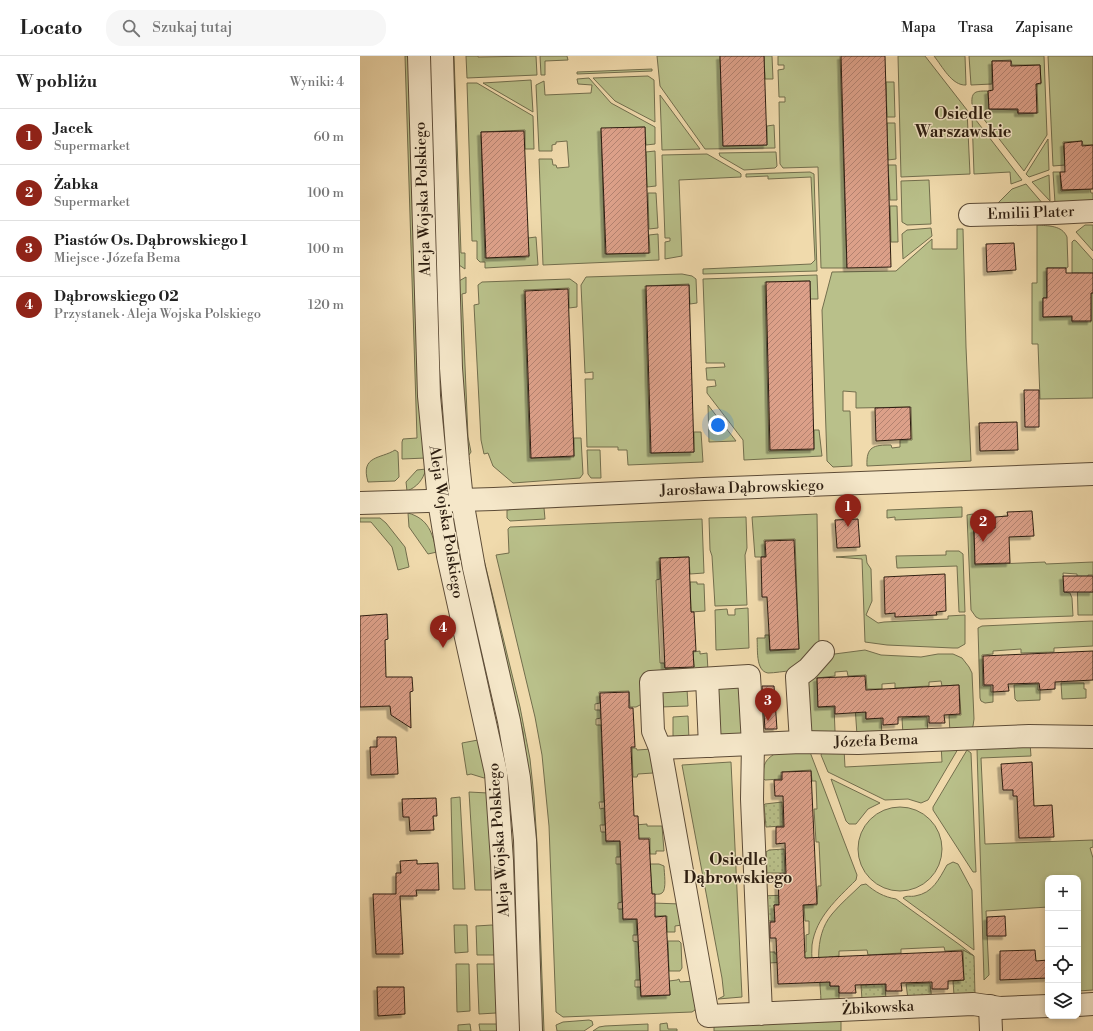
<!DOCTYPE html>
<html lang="pl">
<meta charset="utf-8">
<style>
body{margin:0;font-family:"Libre Bodoni",serif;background:#f6f6f6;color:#222}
.controls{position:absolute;right:12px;bottom:12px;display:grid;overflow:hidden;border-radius:8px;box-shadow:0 2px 6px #0003}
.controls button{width:36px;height:36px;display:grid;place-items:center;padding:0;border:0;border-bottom:1px solid #e0e0e0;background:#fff;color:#222;font:20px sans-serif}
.you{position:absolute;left:358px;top:369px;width:14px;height:14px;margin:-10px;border:3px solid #fff;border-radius:50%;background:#1a73e8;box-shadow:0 0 0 6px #1a73e833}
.badge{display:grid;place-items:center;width:26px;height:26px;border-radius:50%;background:#8f2418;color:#fff;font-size:13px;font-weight:700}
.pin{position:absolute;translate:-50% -33px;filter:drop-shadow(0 1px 2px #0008)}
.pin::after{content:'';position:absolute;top:21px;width:14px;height:12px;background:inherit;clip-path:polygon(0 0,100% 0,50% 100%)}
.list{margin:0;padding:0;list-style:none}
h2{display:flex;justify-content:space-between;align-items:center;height:52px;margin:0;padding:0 16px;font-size:17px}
h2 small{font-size:13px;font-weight:400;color:#767676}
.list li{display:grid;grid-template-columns:26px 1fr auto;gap:12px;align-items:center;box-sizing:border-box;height:56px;padding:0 16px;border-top:1px solid #e0e0e0}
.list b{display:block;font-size:15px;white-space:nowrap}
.list p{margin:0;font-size:13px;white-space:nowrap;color:#767676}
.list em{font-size:13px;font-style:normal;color:#767676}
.icon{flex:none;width:22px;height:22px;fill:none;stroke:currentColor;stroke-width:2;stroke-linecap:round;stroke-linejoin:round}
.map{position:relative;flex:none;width:733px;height:975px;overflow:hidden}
header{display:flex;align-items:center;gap:24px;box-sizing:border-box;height:56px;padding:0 20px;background:#fff;border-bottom:1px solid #e0e0e0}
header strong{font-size:19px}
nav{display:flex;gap:22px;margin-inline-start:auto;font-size:14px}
.search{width:280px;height:36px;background:#f6f6f6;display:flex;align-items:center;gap:10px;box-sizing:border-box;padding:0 14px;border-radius:16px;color:#767676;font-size:15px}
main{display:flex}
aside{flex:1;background:#fff}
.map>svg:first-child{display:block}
</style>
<header>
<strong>Locato</strong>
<div class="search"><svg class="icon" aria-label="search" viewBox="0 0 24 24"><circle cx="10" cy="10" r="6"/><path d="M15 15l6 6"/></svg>Szukaj tutaj</div>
<nav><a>Mapa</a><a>Trasa</a><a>Zapisane</a></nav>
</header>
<main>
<aside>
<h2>W pobliżu<small>Wyniki: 4</small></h2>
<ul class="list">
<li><span class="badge">1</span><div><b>Jacek</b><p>Supermarket</p></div><em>60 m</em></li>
<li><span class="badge">2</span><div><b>Żabka</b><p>Supermarket</p></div><em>100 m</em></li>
<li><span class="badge">3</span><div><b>Piastów Os. Dąbrowskiego 1</b><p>Miejsce · Józefa Bema</p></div><em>100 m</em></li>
<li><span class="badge">4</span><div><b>Dąbrowskiego 02</b><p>Przystanek · Aleja Wojska Polskiego</p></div><em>120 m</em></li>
</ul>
</aside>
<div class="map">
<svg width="733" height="975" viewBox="0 0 733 975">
<defs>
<pattern id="garden-dots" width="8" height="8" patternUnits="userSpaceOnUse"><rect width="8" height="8" fill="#b9c08a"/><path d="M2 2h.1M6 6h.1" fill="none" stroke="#9fa576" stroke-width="1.8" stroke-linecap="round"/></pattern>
<pattern id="building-hatch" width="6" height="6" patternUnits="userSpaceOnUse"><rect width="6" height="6" fill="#dca089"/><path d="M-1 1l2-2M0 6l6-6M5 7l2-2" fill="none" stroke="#b3826f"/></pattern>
<filter id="shadow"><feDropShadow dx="-3.5" dy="3.5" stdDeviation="0" flood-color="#0004"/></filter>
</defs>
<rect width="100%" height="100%" fill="#f0daac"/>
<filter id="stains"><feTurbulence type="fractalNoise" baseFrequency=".005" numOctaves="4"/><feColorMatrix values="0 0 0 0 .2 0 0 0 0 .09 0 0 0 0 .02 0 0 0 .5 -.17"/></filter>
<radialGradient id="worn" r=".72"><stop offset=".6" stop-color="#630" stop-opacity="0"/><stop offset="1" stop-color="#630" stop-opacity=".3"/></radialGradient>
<g fill="#b9c08a" stroke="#726e4d">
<path d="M45 0H50L66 402 42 403V386L43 383 57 382Z"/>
<path d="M90 0H94L101 197H105V213L99 209Z"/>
<path d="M106 0H118V1L176 0 177 19 107 22Z"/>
<path d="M180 0H207L208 4 185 5V19H181Z"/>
<path d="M297 0H360L363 90 407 89V70L414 69 415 92 345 93 300 30Z"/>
<path d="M404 0H412L413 23H405Z"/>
<path d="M418 0H480L487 212H461L458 111 423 112 420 108 419 46H425V41H419L418 14 424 13V9H418Z"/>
<path d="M538 0H565L607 54 610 118 541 121Z"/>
<path d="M574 0H605L606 29C592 30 582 10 574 0Z"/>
<path d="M609 0H684L687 79 664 115 612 48C611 35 616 35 628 35L629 53 657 54 658 58 678 57 677 28H681L680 9H652L651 4 632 5V28L611 29Z"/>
<path d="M688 0H733V89H723L722 85 703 86 705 109 693 110Z"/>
<path d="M292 13V15L217 18V16Z"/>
<path d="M288 20 294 24 295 66 255 45 233 22Z"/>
<path d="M229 22 251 47 295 71V88L286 89 285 71 241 73 245 198 290 197 289 179 298 178 299 204 183 209 179 103H192L193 109H196L197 112 209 111 207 85 196 86V88L192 89V95H179L176 29 184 25 185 39 231 37 232 29 218 28 217 23Z"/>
<path d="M171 24 173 56 123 27Z"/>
<path d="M526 26H534L535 61H527Z"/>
<path d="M107 27H117L173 60 174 93H165V74L121 76 125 202 169 201 168 182 176 181 178 209 125 212V206H120L117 203V185H112Z"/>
<path d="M300 39 340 93 302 94Z"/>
<path d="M612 59 662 124 651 128 650 116 614 118Z"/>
<path d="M527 67H535L536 103 528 104Z"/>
<path d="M688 83 689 114 669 121 666 118Z"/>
<path d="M295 95 296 130 287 131 286 96Z"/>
<path d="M416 96 417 110 415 112 384 114 360 100 359 97Z"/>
<path d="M347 98 380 117 381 118V121L319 124 322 200 305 203V186L310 185V182H305L302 99Z"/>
<path d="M528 109H536L537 144H530Z"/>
<path d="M450 116 454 118 457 215 343 218V213L451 208 455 204 451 121 408 123V120L386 121V118Z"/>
<path d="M693 116H700L701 135 730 133 731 137H733V145L695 147Z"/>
<path d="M689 119 690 145 672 126Z"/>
<path d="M569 124 571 168 547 169 542 166 541 125Z"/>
<path d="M666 128 684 149 634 151 652 133Z"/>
<path d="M288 137H296L298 172 289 173Z"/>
<path d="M530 150H537L538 186H531Z"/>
<path d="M677 169C688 170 702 169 707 181L708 211 706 212H686L687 242H683V261H712V266H731V237H733V342L680 343 678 288H672V227H677Z"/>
<path d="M725 169H733V195L716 176Z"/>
<path d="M571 172 572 180 543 203 542 178 547 174Z"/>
<path d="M597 173H603L606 291 611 405 507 410C506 390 514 389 531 389L532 392 540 391V384H552L551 351 496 352V336L483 335V355H490L492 410 473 411 467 405 462 254 472 216 536 215 572 183V193H597Z"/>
<path d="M714 184 716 185 733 204V217H712V186Z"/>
<path d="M322 218 332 220 336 223 337 247 330 248 329 228 285 230 290 397 334 396V376H341L343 406 268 409 267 394H258V391H227L225 323H233V316L225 317 221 229 226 221Z"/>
<path d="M457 219 458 243H450V225L405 226 409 395 454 394V374H459L462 400 384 404 383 384 347 337V331L356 330 355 324H347L346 312 365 311 364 307H346L343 223Z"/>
<path d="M106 221V237L102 238 108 381 111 396 109 399H106L102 348 99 225Z"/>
<path d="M210 223 217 228V251L209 252V232L164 234 170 402 214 401V382H221L223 418 220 422 153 427 133 410 128 397 124 398 121 384 114 249 119 248 118 229 122 226Z"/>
<path d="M348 349 376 385 349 386Z"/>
<path d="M35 394 38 396 39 421 35 425 8 426C0 399 21 403 35 394Z"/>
<path d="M227 394H240L241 422H231L228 418Z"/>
<path d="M66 413C63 424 57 431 47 435L46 426 57 414Z"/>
<path d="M182 450 184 452 185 463 150 465 147 462V454Z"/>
<path d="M602 451V461L535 464V461L527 462V454Z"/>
<path d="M48 457C69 463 72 477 77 496L68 498 49 471Z"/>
<path d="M457 458 459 586 431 615C424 615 415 617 408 617 395 615 398 592 397 582H405V579H409L410 595 439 593 435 483 404 484 405 501H395L392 461Z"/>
<path d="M613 458 615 509 685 506 686 508 733 506V519H728L729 536H733V559H718L717 518 703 517 704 536 710 537 712 542 713 560 620 563 616 561 611 554 607 459Z"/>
<path d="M386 461 387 492 385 499 387 549 355 550 352 500 350 494 349 462Z"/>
<path d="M0 462H20L26 467 45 491 49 511 38 514 32 491 11 466H0Z"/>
<path d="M342 463 344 517 330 518 329 501 299 502 300 523 296 524 300 607H304L305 612 334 611 333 596 340 595V598L347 597 348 615 293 617 280 624 282 648 276 651H270L269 635 239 636 240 647 235 648V654H240L241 662 236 663V669H241L244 746H239L240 753 244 752 245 769H240L241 776H246V786L260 785V801H256V808H261L262 846 258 847V853H263V864L276 863 277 879H273V885L278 886 280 924H275V931H280L281 941 310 939 309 925 317 924 319 923 320 926 335 925 337 950 335 954 332 956 203 961 196 956 189 770 182 699 175 661 136 499 149 497 148 473 150 471Z"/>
<path d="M586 495H599L603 498 605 556H599L597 510 537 512 536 500 586 499Z"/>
<path d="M506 499 507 507 511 513 512 545 506 559 518 567 524 566 588 563V560L605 559V588L598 592H593L527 589 505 586 502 503 476 501Z"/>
<path d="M123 504H124L160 651 170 703 174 741 177 787 184 975H180L170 730 163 676Z"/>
<path d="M330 526H337V528H344L345 555 331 556Z"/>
<path d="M388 552 389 592 356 594 355 554 367 553 368 559H375V553Z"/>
<path d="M733 565V590L694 592V596L661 597V593L633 595V598L622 599 623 630H631V636H633V646L625 647 621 645 620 642 618 572 622 570Z"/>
<path d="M505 594 521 599 561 601 578 598H593L602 602 609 611 612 617 614 663 613 670 610 674 590 677 589 659H601L599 629 582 630 581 625 569 626V630L535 632V627L522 628V633H507L506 619 488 620 487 615 475 616V620L457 622 458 651H474L475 675 474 676H451L448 621H456L467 599Z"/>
<path d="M382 625 385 678 360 682 356 632Z"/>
<path d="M701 627H724V633H726V642L702 643Z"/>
<path d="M302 628 327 633 328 650 300 651Z"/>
<path d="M678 628V634H680V644L657 645 655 643 654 629Z"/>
<path d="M495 650H505L506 663 521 662 522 680 497 679Z"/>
<path d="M328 660 329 684H321L313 680V661Z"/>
<path d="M567 661 568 678 543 679 542 662Z"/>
<path d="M118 684 126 721 124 722 111 718 107 719 102 687Z"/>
<path d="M670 687 671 700 621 702 625 788 733 784V791L730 792 733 802V934L718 935V822H688V851L626 855 629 919 624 924 617 693Z"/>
<path d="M581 688 598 693 568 744 561 747 548 743 525 744 468 716 461 699 462 697 484 693 485 711 582 706Z"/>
<path d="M272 692H276L277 694 292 693 293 717 278 718 277 721H273Z"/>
<path d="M607 694 611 697 616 816H613L573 754V751Z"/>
<path d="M418 696H450L497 819 496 824C477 843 456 861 452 889 451 900 453 912 453 923L449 905 408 907 409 896H415V898L446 896V879L449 878V865H445L444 849H457L458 830H461L459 786H456L454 753H457L456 725H452L451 714 421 716V723L405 724 403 722C403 708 405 703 418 696Z"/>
<path d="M371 706 382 941 358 943 364 940 362 922 322 709Z"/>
<path d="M471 723 520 747 508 753 496 768H489L486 765Z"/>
<path d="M109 736 128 737 133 832 131 834H115Z"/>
<path d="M100 741 105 833H93L91 742Z"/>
<circle cx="540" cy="793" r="42"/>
<path d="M287 768V770H302L304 795H296V798H290V782H276L275 769Z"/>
<path d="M593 806 598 808 612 834 614 894 543 842C547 839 550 841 555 840 573 837 579 823 587 809Z"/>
<path d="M290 808H299L304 810C304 816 307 834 302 837 300 839 295 838 292 838Z"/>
<path d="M506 828C515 836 524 841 536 843L600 889 614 900 603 894 585 895 584 891 541 893V897L508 899 507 894 479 895V900L469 901 470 930H479V946L461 945C460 916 452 882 472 858 481 847 492 838 501 829Z"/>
<path d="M292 847 321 848 322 869 315 870V876H307V860H293Z"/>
<path d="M94 869H107L108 896 95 897Z"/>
<path d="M132 869 134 870 135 897 134 899H117L116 870Z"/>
<path d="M308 885H319L321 887 322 912 320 915H309Z"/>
<path d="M96 908H109L110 955 97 956Z"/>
<path d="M117 908H134L135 909 137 955 136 957 119 958Z"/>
<path d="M229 964 232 965 233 969 224 975H197L196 969 203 966Z"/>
<path d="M481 965V975H354V966Z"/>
<path d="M307 967 308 973H317V975H300V968Z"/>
<path d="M110 968 111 975H98V969Z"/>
<path d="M119 968H136L137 969 138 975H120Z"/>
<path d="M288 968V975H233L239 971 245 970Z"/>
</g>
<g fill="url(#garden-dots)" stroke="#726e4d">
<path d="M422 746 423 770 406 771 404 749 405 748Z"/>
<path d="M424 793 425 817H407L406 796 409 794Z"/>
<path d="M427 839V848L414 849 415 865H407L401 840Z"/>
<path d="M603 894 614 900 615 939H594L593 925 604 924Z"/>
<path d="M570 927 572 945 548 943 546 928Z"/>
<path d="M525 928 526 944H502L501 929Z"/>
</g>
<g fill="url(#building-hatch)" stroke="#2c1d10" filter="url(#shadow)">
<path d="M360 0H404L407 89 363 90Z"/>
<path d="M481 0H525L531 211 487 212Z"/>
<path d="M632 5H651V10L680 9 681 27 676 28 677 57H658V53H629L628 35 633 34Z"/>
<path d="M285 71 289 197 246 198 241 72Z"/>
<path d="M164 75 169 200 126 202 121 76Z"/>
<path d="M722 85V90L733 89V133L702 134 700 116H705L704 87Z"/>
<path d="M654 187 656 214 627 216 626 188Z"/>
<path d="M687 212H706V217H733V237H731V265H712V260L683 261V242H687Z"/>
<path d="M450 225 454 393 410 394 406 226Z"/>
<path d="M329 229 334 396 291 397 286 230Z"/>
<path d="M208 233 214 400 171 402 165 235Z"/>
<path d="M664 334H679V371H665Z"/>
<path d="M550 351 551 383 516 385 515 352Z"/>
<path d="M657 366 658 394 620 395 619 367Z"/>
<path d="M672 455 674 480 649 481 650 507 615 508 614 473 635 472V461L648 460 647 456Z"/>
<path d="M498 463 500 491 477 492 475 464Z"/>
<path d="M434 484 439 593 410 594 407 541H402L401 501H406L405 485Z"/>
<path d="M329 501 331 556H334L336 595H333L334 611 305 612 300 502Z"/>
<path d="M585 518 586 555 576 556 577 559 535 561V557L525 558 524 521Z"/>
<path d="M703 520H733V536H704Z"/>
<path d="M27 558 28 583 25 584 26 621H52L53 635 50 636 51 672 31 659 30 650 0 651V560Z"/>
<path d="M733 595V624L695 626V633L680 634 679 627 648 628 649 635 633 636V629H624L623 600Z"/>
<path d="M505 620 506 634 599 629 600 658 584 659 585 667H569V660L538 661V668L523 669V662L506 663V656L475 658V650L458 651 457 622Z"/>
<path d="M402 630H414L417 673H405Z"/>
<path d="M269 636V652H273L275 691H271L274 760H278L279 783H289L292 838H295V861L306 860 310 939 281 940 277 863H263L260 785H246L240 637Z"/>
<path d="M17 681H36L38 718 11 719 10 691H17Z"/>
<path d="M672 706 674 750 692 749 694 781 659 782 657 740H653V734H643L641 708Z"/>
<path d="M451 715 457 848 443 849 445 902 602 895 604 924 588 925V933H572V926L541 927 542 935H526V928L495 929 496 937H479V930H470V926L418 928 416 882H410V866H415L414 849H419L418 818H426L425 787 416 788V771H424L423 740H415L414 724H422V716Z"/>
<path d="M76 742 77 760H73L74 774 50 775 49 761H43L42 743Z"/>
<path d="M57 804V808L78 807 79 834H56L57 840H40L43 898H16L13 838H36V817H41L40 805Z"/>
<path d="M645 860 646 880H627V861Z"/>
<path d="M675 894 676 905 688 904V922L640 924V895Z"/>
<path d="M17 931H44L45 958 18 960Z"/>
</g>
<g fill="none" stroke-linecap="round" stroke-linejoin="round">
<g stroke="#5d4c37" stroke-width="24">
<g id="minor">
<path d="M59 0 69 340 79 445 88 500 136 717 142 805 148 975"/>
<path d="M82 0 91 312 98 406 102 444 114 512 149 665 159 722 165 784 171 975"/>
<path d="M610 159 694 157 733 155"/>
<path d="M0 447 134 443 344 433 733 418"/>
<path d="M347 623 350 690"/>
<path d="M441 686 437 621 448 613 463 596"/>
<path d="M300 692 441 686 498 687 669 680 733 681"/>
<path d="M718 949 733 948"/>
<path d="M630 950 631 975"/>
<path d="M401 958 392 743 393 688 389 620 291 626 293 675 300 692 348 960 613 948 640 952 688 950"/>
</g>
</g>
<use href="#minor" stroke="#f5e7c9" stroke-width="22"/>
</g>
<g text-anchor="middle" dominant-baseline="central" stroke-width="3" stroke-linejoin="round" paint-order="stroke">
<g font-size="15" fill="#2c1d10" stroke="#f5e7c9">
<text transform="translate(63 143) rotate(-92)">Aleja Wojska Polskiego</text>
<text transform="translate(671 157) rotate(-2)">Emilii Plater</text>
<text transform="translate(382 432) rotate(-2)">Jarosława Dąbrowskiego</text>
<text transform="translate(86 466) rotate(81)">Aleja Wojska Polskiego</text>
<text transform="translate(516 685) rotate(-2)">Józefa Bema</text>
<text transform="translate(139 784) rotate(-94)">Aleja Wojska Polskiego</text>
<text transform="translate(518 952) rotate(-3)">Żbikowska</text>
</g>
<g font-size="16" font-weight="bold" fill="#2c1d10" stroke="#f5e7c9">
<text x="603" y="58">Osiedle<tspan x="603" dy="18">Warszawskie</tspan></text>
<text x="378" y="804">Osiedle<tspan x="378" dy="18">Dąbrowskiego</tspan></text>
</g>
</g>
<rect width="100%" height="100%" filter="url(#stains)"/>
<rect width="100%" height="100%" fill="url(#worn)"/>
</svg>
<div class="controls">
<button>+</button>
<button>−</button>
<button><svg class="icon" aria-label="locate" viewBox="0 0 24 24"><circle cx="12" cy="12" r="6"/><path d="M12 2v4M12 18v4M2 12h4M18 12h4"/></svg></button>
<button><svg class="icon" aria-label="layers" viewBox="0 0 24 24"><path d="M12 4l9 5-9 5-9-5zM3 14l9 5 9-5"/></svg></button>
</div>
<div class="you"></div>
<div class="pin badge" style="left:488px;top:471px">1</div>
<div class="pin badge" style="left:623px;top:486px">2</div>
<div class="pin badge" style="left:408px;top:665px">3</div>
<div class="pin badge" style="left:83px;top:592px">4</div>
</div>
</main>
